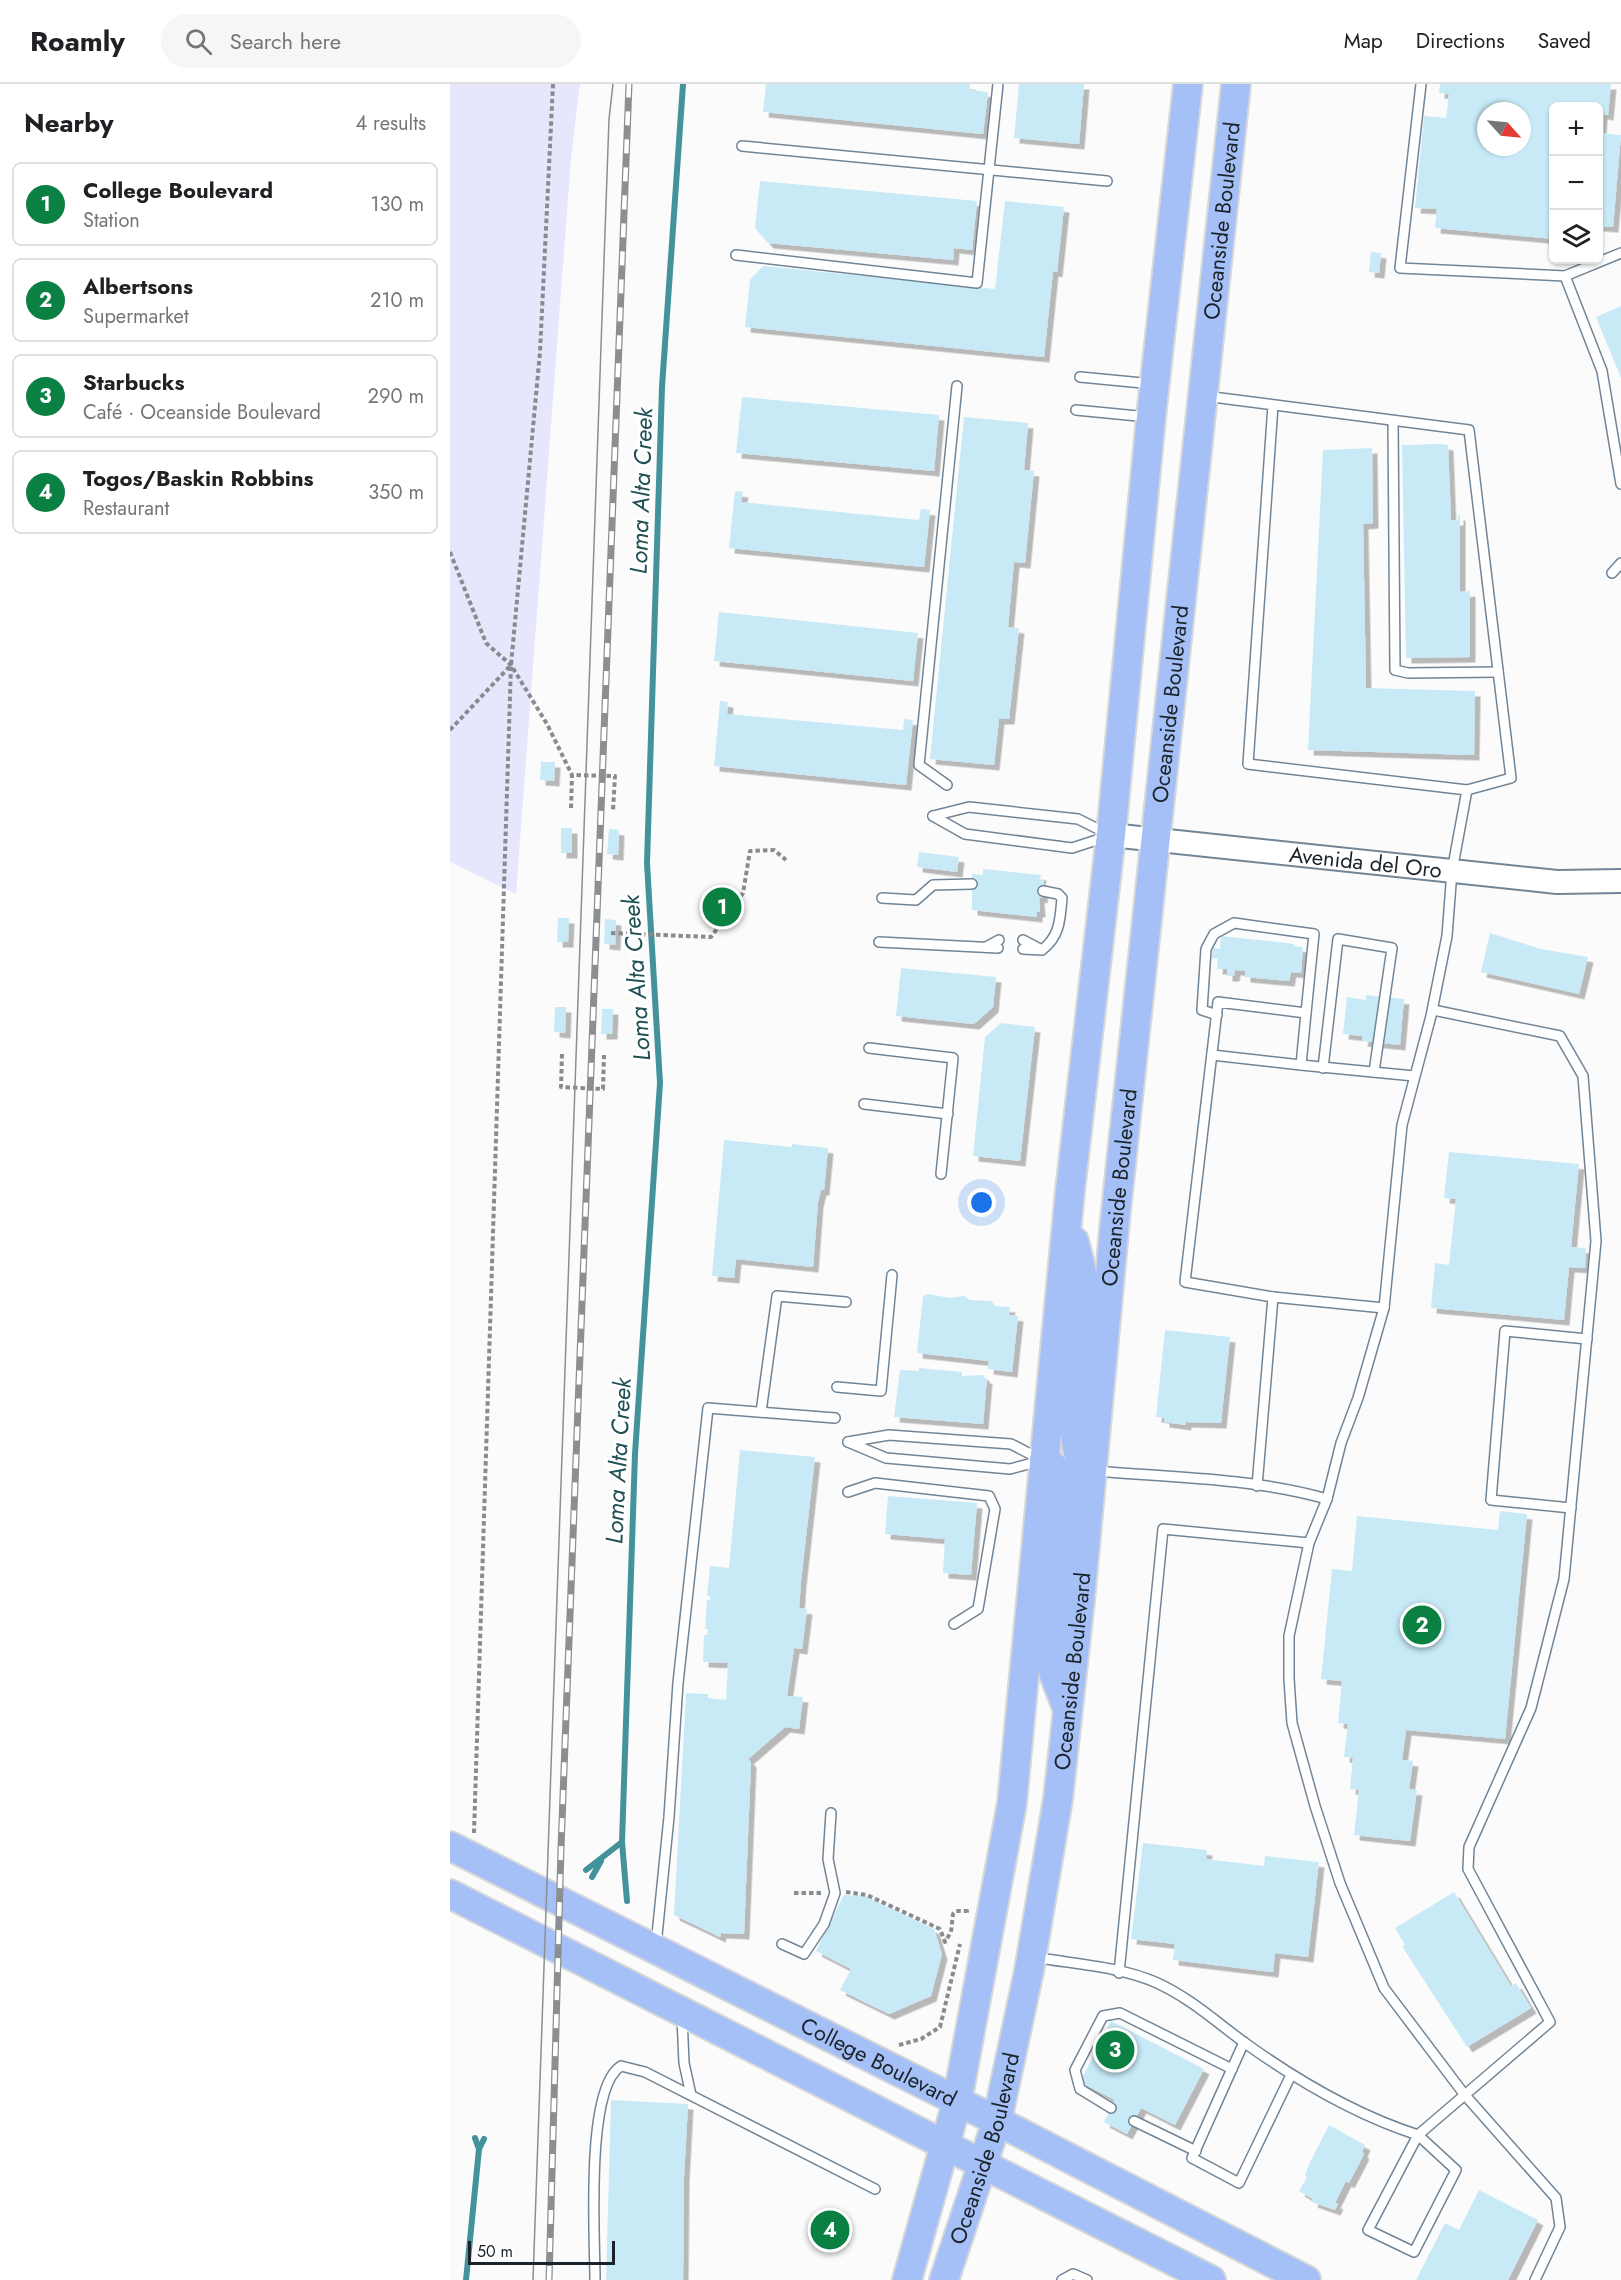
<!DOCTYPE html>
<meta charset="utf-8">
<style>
body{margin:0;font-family:Jost,sans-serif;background:#f6f6f6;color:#202124}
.controls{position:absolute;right:18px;top:18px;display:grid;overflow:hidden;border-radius:9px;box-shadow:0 2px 4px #0004}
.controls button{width:54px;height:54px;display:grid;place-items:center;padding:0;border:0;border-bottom:2px solid #e0e0e0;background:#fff;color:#202124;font:30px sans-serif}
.compass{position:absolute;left:1027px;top:18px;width:54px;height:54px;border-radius:50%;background:#fff;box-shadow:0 2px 4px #0004;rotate:117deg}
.scale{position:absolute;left:18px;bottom:15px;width:147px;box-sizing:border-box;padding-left:6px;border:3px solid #1b232a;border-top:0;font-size:16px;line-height:21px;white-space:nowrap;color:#1b232a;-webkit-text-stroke:4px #fff;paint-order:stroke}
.you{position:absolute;left:532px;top:1119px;width:21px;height:21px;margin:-15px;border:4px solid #fff;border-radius:50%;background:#1a73e8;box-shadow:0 0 0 9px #1a73e833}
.badge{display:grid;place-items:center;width:39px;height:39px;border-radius:50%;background:#0b8043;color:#fff;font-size:20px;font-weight:700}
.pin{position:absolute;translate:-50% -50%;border:3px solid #fff;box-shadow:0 2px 6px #0006}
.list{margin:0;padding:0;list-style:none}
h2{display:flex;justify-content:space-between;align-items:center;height:78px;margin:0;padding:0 24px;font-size:26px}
h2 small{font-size:20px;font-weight:400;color:#757577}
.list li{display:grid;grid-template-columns:39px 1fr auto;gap:18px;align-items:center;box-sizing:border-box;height:84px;margin:0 12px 12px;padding:0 12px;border:2px solid #e0e0e0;border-radius:9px}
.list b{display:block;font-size:22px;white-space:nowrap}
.list p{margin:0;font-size:20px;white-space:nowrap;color:#757577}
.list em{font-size:20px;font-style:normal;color:#757577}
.icon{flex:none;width:33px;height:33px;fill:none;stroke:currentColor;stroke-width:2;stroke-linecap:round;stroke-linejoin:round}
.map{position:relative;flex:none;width:1171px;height:2196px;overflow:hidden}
header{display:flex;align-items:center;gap:36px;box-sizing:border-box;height:84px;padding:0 30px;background:#fff;border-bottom:2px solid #e0e0e0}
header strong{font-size:28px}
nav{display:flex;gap:33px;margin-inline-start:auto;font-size:21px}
.search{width:420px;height:54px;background:#f6f6f6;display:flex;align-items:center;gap:15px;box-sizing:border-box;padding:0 21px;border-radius:33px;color:#757577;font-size:22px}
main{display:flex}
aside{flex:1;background:#fff}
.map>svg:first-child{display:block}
</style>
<header>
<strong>Roamly</strong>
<div class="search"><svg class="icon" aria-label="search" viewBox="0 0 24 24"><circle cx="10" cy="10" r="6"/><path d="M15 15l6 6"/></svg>Search here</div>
<nav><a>Map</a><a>Directions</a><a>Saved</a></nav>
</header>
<main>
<aside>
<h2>Nearby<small>4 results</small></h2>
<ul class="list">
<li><span class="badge">1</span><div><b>College Boulevard</b><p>Station</p></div><em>130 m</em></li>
<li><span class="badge">2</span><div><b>Albertsons</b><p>Supermarket</p></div><em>210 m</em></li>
<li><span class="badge">3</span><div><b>Starbucks</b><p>Café · Oceanside Boulevard</p></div><em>290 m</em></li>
<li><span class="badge">4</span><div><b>Togos/Baskin Robbins</b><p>Restaurant</p></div><em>350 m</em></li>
</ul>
</aside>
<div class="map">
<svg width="1171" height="2196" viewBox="0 0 1171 2196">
<defs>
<filter id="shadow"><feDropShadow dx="5.5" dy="5.5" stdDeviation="0" flood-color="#0004"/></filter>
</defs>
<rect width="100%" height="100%" fill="#fbfbfb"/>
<path fill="#e6e7fd" d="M0 0H130L121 74 66 810 0 778Z"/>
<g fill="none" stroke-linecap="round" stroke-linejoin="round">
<g stroke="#44939c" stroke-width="6">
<path d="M136 1786 172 1758"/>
<path d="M142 1793 151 1777"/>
<path d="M177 1817 172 1758 185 1370 210 999 197 779 212 303 233 0"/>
<path d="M25 2054 29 2065"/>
<path d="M16 2196 29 2065 34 2055"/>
</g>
</g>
<g fill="#c8eaf7" fill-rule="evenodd" filter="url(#shadow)">
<path d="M316 0H520V6L538 8 533 50 313 28Z"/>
<path d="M569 0H634L629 60 564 54Z"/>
<path d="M990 0H1161L1158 31 1152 30 1151 49 1171 51 1163 143 1148 142V22H1104V155L985 144 987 125 965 124 974 32 996 34 999 10 989 9ZM1036 27H1072V63H1036Z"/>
<path d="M310 97 527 117 522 166 504 164 503 176 318 159 305 144Z"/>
<path d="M555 117 614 123 607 188 603 187 594 273 295 243 300 196 313 182 545 205Z"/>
<path d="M921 168 931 169 929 189 919 188Z"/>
<path d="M1171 222V294L1146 233Z"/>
<path d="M292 313 489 331 484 387 286 369Z"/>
<path d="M514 333 578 339 574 386 584 387 575 479 564 478 558 543 569 544 559 635H549L544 681 480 675Z"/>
<path d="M990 360 998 361 1001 436H1008V431H1010V508L1020 507V573L956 574 952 361Z"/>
<path d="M922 364 923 439 913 440 916 604 1025 607 1024 671 858 666 873 366Z"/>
<path d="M285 407 293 408 291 418 469 436 471 425 480 426 474 483 279 464Z"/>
<path d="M269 528 468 549 463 597 264 577Z"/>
<path d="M270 617 278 618 277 630 453 646 454 635 463 636 456 701 264 682Z"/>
<path d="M91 678H105L104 697 90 696Z"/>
<rect x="111" y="744" width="11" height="25"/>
<path d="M159 745 169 746 168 771 157 770Z"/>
<path d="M469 768 509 773 507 788 467 783Z"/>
<path d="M533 785 591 791 590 796 594 797 592 814 589 813 590 828H587V833L522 826V790L533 791Z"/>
<path d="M273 813 281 822 264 837 256 829Z"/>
<path d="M108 834H119L118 858H107Z"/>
<path d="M155 835 166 836 165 861 154 860Z"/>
<path d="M1040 849 1091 865 1138 873 1129 910 1031 888Z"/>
<path d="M771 852 844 860V862L853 863 851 889 841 888 839 897 795 893V887L785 886 784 892H777V885H767L768 874H762L763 864 770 865Z"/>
<path d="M451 884 546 893 543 923 524 940 446 932Z"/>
<path d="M916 911 954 915 950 961 912 957 913 952 893 950 897 913 916 916Z"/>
<path d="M105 923H116L115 949 104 948Z"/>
<path d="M152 925H163L162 950H151Z"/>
<path d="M551 939 585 943 570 1077 523 1072 535 953Z"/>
<path d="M274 1056 342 1063V1060L378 1064 374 1106H371L368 1118 363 1183 286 1175 284 1194 262 1192Z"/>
<path d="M999 1068 1129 1080 1121 1163 1136 1164 1135 1184 1119 1183 1114 1236 981 1224 985 1179 999 1181 1006 1115 994 1114Z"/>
<path d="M478 1210 500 1214 514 1212 520 1216 542 1217 545 1222 560 1223 559 1231 568 1232 562 1288 538 1285 539 1277 467 1269 473 1212Z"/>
<path d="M715 1246 780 1253 771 1339 736 1338V1341L714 1338V1334L706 1333Z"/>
<path d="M469 1284 512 1288V1292L534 1291V1294H537L533 1340 444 1333 450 1286 469 1287Z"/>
<path d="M290 1366 365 1373 351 1497 349 1524 357 1525 352 1565 344 1564 337 1612 353 1613 349 1645 335 1643 298 1675 301 1678 294 1850 271 1849 270 1853 224 1831 236 1609 258 1610V1614L276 1616 278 1579 253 1578 254 1551H257L258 1545H255L257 1516H260V1512H257L260 1482 279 1484Z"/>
<path d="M438 1412 527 1419 521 1491 493 1489 495 1455 435 1450Z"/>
<path d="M1050 1427 1077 1430 1055 1655 956 1646 952 1676 963 1677 959 1705 967 1706 960 1757 904 1751 909 1706 900 1705 903 1674 894 1673 898 1640 888 1639 892 1597 871 1595 882 1485 902 1487 907 1432 1048 1446Z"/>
<path d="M693 1759 757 1766 756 1775 814 1782 815 1772 869 1778 858 1873 825 1869 823 1888 723 1876 725 1860 681 1855Z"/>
<path d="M1004 1808 1061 1902 1066 1899 1081 1924 1017 1963 952 1862 955 1861 945 1844Z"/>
<path d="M394 1811 415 1812 484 1845 492 1870 481 1912 439 1930 390 1906 401 1885 366 1867Z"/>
<path d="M661 1937 754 1985 725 2041 691 2024 677 2050 654 2038 665 2016 630 1998Z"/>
<path d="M161 2016 238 2020 234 2092 233 2196H156Z"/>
<path d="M879 2041 915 2061 912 2068 914 2070 899 2099 896 2097 885 2119 888 2120 885 2126 862 2118 863 2115 849 2107 857 2093 855 2092 859 2080Z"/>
<path d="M1029 2106 1088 2136 1058 2196H966L995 2139 1009 2146Z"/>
</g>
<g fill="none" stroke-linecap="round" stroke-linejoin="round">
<g stroke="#718596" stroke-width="12">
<g id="service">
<path d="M971 0 950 184 1115 192 1171 169"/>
<path d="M292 62 657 97"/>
<path d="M286 171 527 199 548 0"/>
<path d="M1115 192 1152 287 1171 400"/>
<path d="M630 293 703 300"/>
<path d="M755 312C843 323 931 335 1019 346L1061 694 1017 706 798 680 823 321"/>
<path d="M626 326 698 333"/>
<path d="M943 337 945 586 958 589 1048 588"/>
<path d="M1162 489 1171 479"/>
<path d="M497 701 469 681 507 302"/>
<path d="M1017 706 1002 787 997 852 981 932 952 1041 934 1224 908 1314 891 1359 877 1415 859 1459 839 1552V1595L842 1639 865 1722 890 1799 934 1904 1014 2010 1106 2114 1110 2143 1085 2196"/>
<path d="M483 732 515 750 622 764 656 753"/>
<path d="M483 732 519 723 628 735 656 749"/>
<path d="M432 814 466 816 483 801 522 800"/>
<path d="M573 856 590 865"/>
<path d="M429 858 548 864"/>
<path d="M536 863 549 856"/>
<path d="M573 865 592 866C610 852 610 836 612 814L608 810 593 807"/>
<path d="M767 931 752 926 756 865 764 850 784 839 864 850 856 929"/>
<path d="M419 964 503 974 491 1090"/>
<path d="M762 971 851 981"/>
<path d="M873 984 888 855 942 864 924 988"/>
<path d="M414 1020 498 1030"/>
<path d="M823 1213 934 1224"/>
<path d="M387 1303 431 1307 442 1191"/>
<path d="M311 1328 327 1212 396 1218"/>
<path d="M398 1358 439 1351 561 1360 590 1375"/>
<path d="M398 1358 436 1374 560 1385 590 1377"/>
<path d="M644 1387C719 1393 804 1394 877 1415"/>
<path d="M807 1402 823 1213 735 1198 768 918 856 929 851 981 964 992"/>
<path d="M398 1408 425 1399 539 1412 545 1425 528 1525 504 1540"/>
<path d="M1121 1424 1041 1416 1055 1247 1137 1255"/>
<path d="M332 1860 354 1870 374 1840 385 1809 378 1775 381 1729"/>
<path d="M206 1861 219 1733 228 1599 258 1324 385 1334"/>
<path d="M584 1873C623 1880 668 1882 705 1898 739 1913 765 1937 795 1959 848 1997 906 2031 968 2051L1100 1938 1018 1785 1019 1763 1081 1624 1114 1495 1146 1157 1133 992 1110 952 983 926"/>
<path d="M669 1889 713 1445 859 1459"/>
<path d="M232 1933 234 1979 241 2011"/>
<path d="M794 1958 742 2074 789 2099 841 1991"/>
<path d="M661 2024 630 2005 625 1986 653 1932 670 1929 782 1985"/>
<path d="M684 2037 746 2067"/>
<path d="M968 2051 1006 2086 964 2168 918 2146Z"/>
<path d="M145 2196C145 2153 135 2004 171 1982L195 1988 425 2105"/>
<path d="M612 2196 623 2190 637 2196"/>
</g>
</g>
<g stroke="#718596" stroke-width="26">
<g id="tertiary">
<path id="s1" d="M661 751 1107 798 1171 797"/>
</g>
</g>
<g stroke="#d6d7d9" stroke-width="32">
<g id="primary">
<path d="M624 1157C628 1174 635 1194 635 1212 634 1244 610 1367 638 1384"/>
<path d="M594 1376 613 1390 617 1398 601 1569 603 1588 616 1621"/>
<path id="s2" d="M0 1762 547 2037 856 2196"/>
<path d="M0 1810 761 2196"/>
<path d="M457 2196 507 2018 562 1719 620 1107 661 751 701 333 738 0"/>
<path id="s3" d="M494 2196 547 2037 579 1887 608 1715 630 1516 665 1136 786 0"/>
</g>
</g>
<g stroke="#888c8f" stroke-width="4" stroke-dasharray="4.5 3" stroke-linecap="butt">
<path d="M0 468 36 559 61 581 97 640 122 691"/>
<path d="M0 646 61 581 90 268 103 0"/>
<path d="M121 724 122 691 165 692 163 726"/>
<path d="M161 849 261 853 293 809 300 767 324 766 336 776"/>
<path d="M112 970 111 1003 153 1005 154 971"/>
<path d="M24 1749 61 581"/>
<path d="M396 1808 417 1811 490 1845 495 1858 501 1848 503 1830 506 1827H517L516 1830"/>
<path d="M344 1809H371"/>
<path d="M449 1961 471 1955 490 1943 510 1860"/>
</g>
<use href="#service" stroke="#fff" stroke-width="9"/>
<use href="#tertiary" stroke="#fff" stroke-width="22"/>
<use href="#primary" stroke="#a5c0f7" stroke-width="28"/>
<path stroke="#8b8f92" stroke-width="1.5" d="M83 2196 159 35 163 0"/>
<g stroke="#8b8f92" stroke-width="7">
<path id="rail" d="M99 2196 111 1764 179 0"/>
</g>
<use href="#rail" stroke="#fff" stroke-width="4.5" stroke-dasharray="14" stroke-linecap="butt"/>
</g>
<g text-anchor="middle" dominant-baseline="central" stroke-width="6" stroke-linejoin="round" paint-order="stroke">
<g font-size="22" fill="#1b232a" stroke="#fff">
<text stroke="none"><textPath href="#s3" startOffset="2082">Oceanside Boulevard</textPath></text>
<text stroke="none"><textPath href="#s3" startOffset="1596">Oceanside Boulevard</textPath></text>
<text stroke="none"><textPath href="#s1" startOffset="256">Avenida del Oro</textPath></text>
<text stroke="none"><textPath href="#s3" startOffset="1110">Oceanside Boulevard</textPath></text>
<text stroke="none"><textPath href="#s3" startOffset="624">Oceanside Boulevard</textPath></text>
<text stroke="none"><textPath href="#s2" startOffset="480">College Boulevard</textPath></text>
<text stroke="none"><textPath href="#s3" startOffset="138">Oceanside Boulevard</textPath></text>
</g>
<g font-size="24" font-style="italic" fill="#205054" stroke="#fff">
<text transform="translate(191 407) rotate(-88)">Loma Alta Creek</text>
<text transform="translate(186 894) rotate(-94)">Loma Alta Creek</text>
<text transform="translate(168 1377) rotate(-87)">Loma Alta Creek</text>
</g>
</g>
</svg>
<div class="controls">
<button>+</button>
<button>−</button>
<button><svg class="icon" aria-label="layers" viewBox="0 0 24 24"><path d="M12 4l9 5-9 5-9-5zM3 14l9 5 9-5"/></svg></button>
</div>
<svg class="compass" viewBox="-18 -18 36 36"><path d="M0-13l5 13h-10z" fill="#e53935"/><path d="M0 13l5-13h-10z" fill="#757577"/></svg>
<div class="scale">50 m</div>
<div class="you"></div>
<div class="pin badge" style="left:272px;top:823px">1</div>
<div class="pin badge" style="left:972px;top:1541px">2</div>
<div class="pin badge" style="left:665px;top:1966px">3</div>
<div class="pin badge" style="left:380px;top:2146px">4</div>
</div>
</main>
